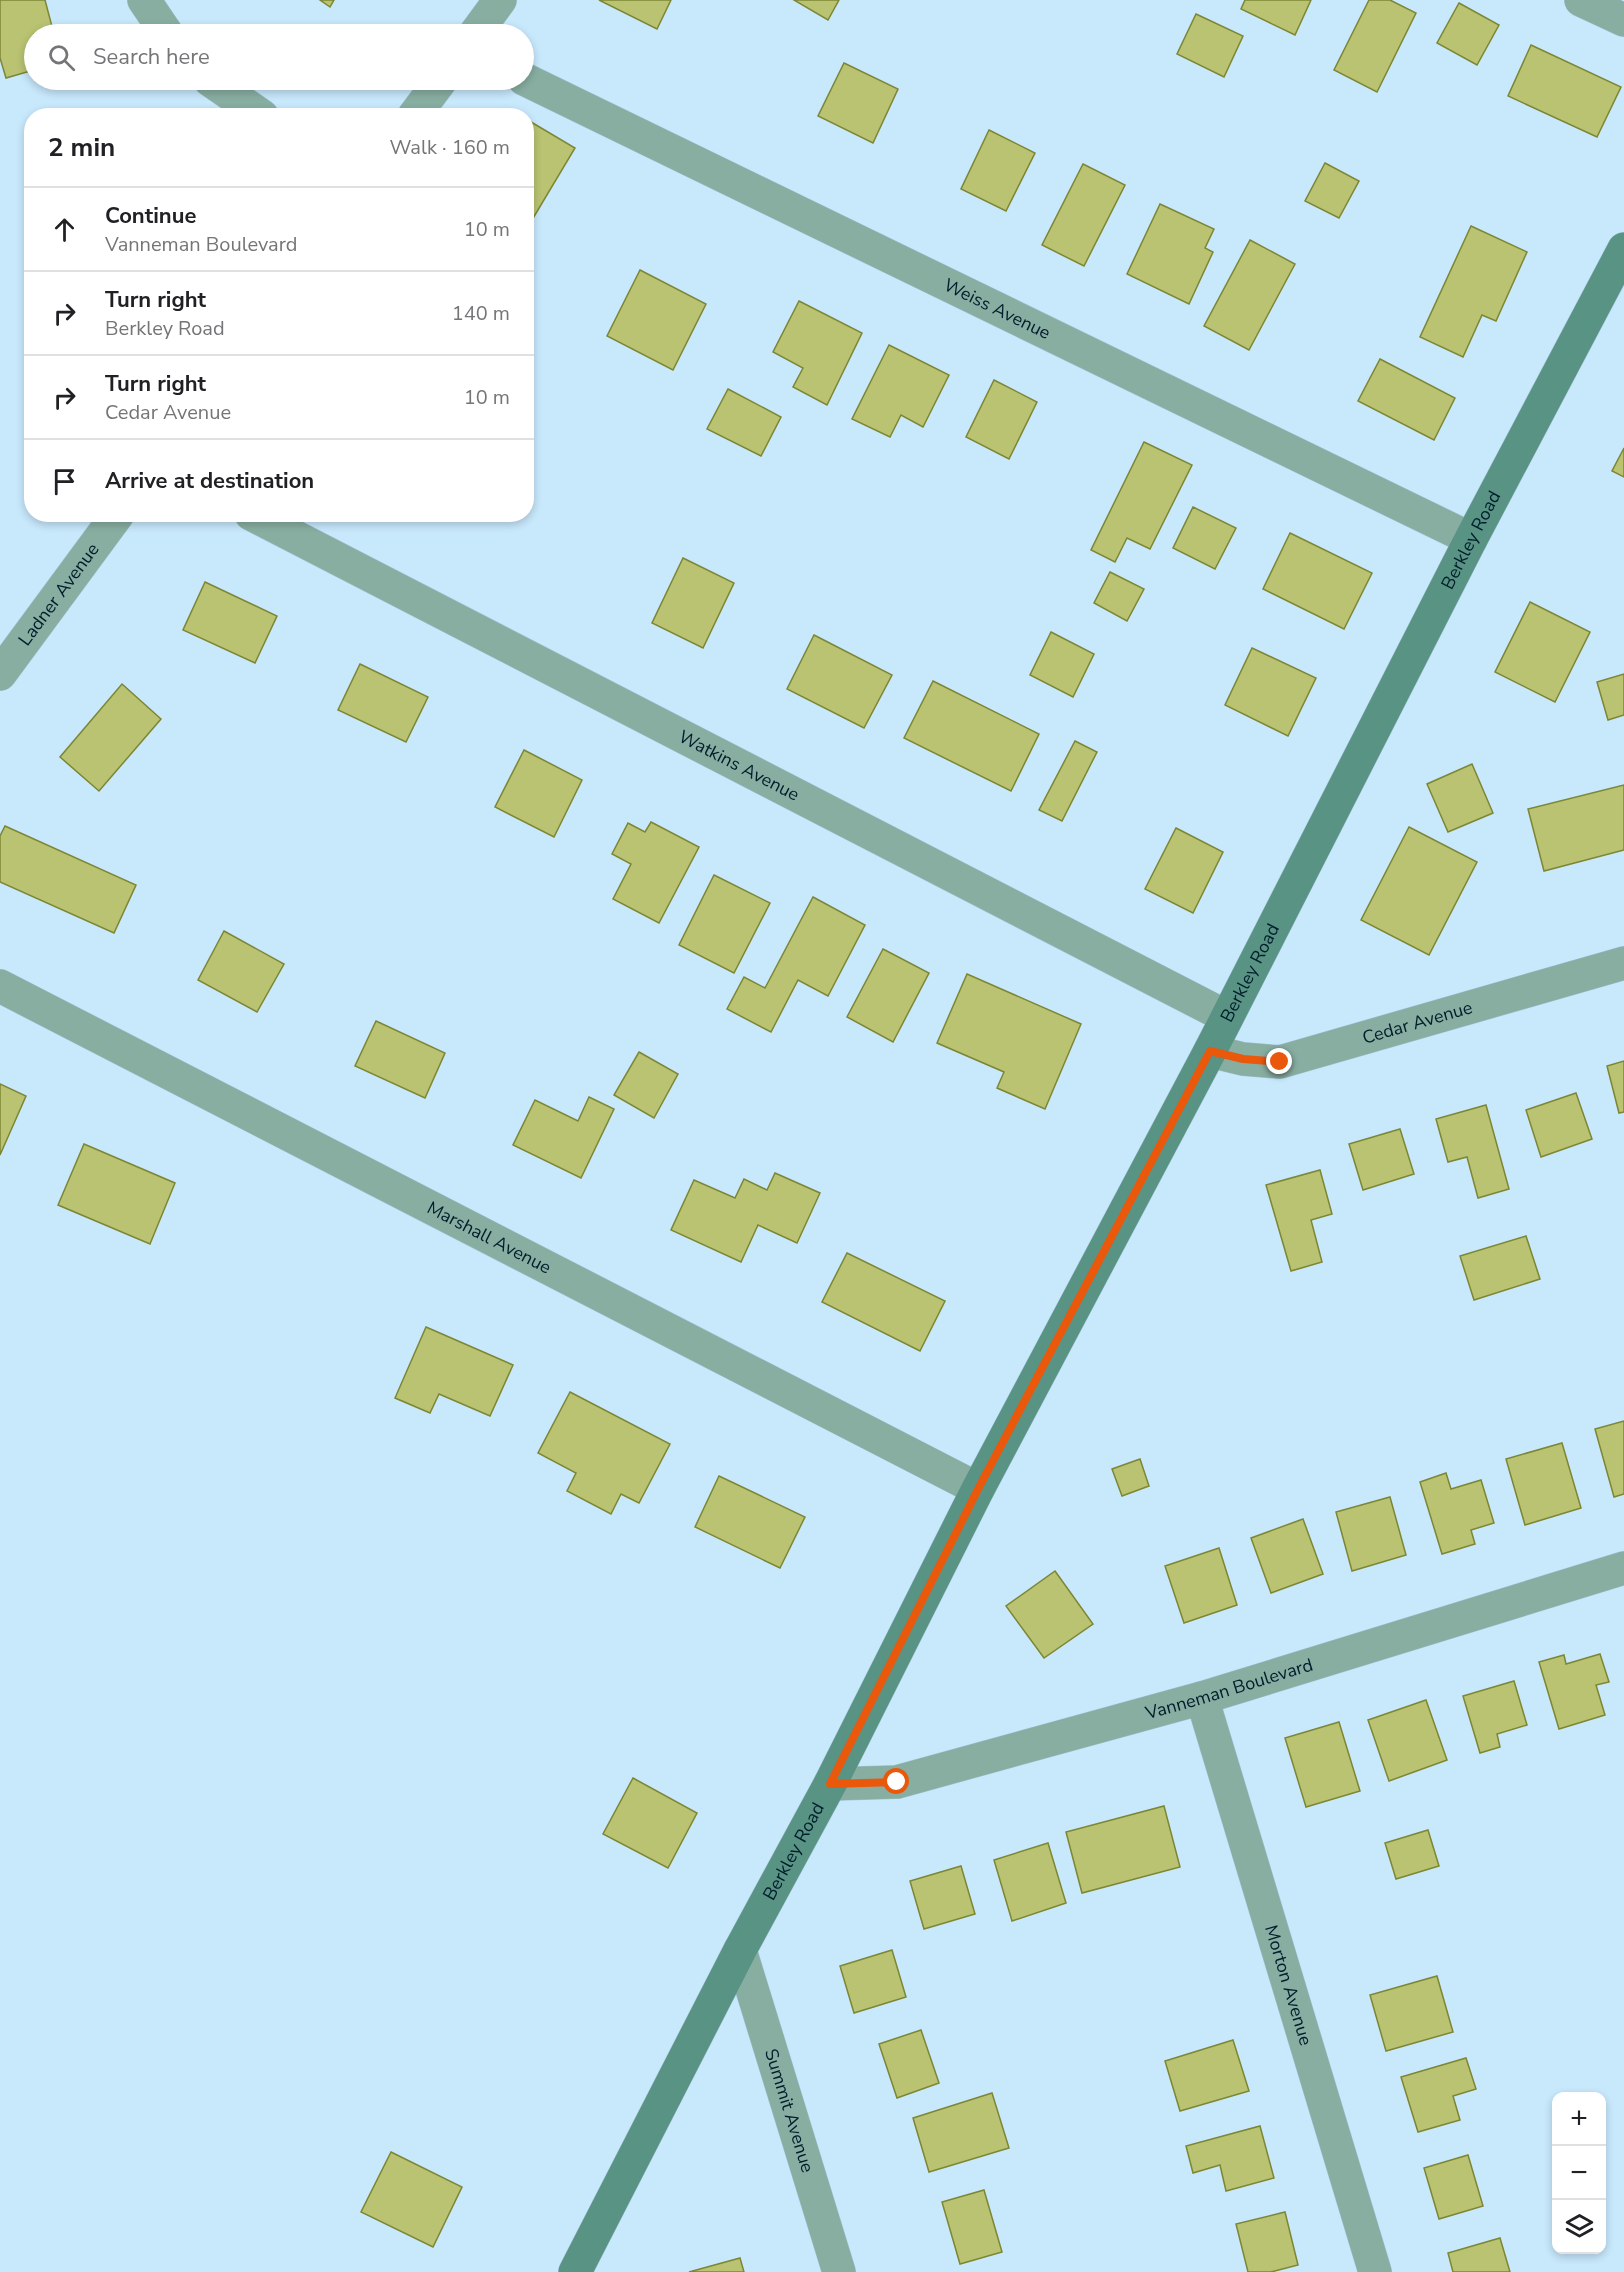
<!DOCTYPE html>
<meta charset="utf-8">
<style>
body{margin:0;font-family:"Nunito Sans",sans-serif;background:#f6f6f6;color:#202124}
.controls{position:absolute;right:18px;bottom:18px;display:grid;overflow:hidden;border-radius:12px;box-shadow:0 3px 9px #0003}
.controls button{width:54px;height:54px;display:grid;place-items:center;padding:0;border:0;border-bottom:2px solid #e0e0e0;background:#fff;color:#202124;font:30px sans-serif}
.stop{position:absolute;width:18px;height:18px;margin:-14px;border:4px solid #ea580c;border-radius:50%;background:#fff}
.stop.end{background:#ea580c;border-color:#fff;box-shadow:0 2px 6px #0008}
.list{margin:0;padding:0;list-style:none}
h2{display:flex;justify-content:space-between;align-items:center;height:78px;margin:0;padding:0 24px;font-size:26px}
h2 small{font-size:20px;font-weight:400;color:#757577}
.list li{display:grid;grid-template-columns:39px 1fr auto;gap:18px;align-items:center;box-sizing:border-box;height:84px;padding:0 24px;border-top:2px solid #e0e0e0}
.list b{display:block;font-size:22px;white-space:nowrap}
.list p{margin:0;font-size:20px;white-space:nowrap;color:#757577}
.list em{font-size:20px;font-style:normal;color:#757577}
.icon{flex:none;width:33px;height:33px;fill:none;stroke:currentColor;stroke-width:2;stroke-linecap:round;stroke-linejoin:round}
.map{position:relative;flex:none;width:1624px;height:2272px;overflow:hidden}
.search{position:absolute;background:#fff;box-shadow:0 3px 9px #0003;left:24px;top:24px;width:510px;height:66px;display:flex;align-items:center;gap:15px;box-sizing:border-box;padding:0 21px;border-radius:33px;color:#757577;font-size:22px}
.panel{position:absolute;background:#fff;box-shadow:0 3px 9px #0003;left:24px;top:108px;width:510px;height:414px;border-radius:24px}
.map>svg:first-child{display:block}
</style>
<div class="map">
<svg width="1624" height="2272" viewBox="0 0 1624 2272">
<rect width="100%" height="100%" fill="#c8e8fc"/>
<g fill="#b9c371" stroke="#7d8633" stroke-width="1.5">
<path d="M0 0H45L54 34H34V70L6 78 0 58Z"/>
<path d="M320 0H334L330 7Z"/>
<path d="M599 0H671L657 29Z"/>
<path d="M794 0H839L828 20Z"/>
<path d="M1245 0H1311L1295 35 1241 9Z"/>
<path d="M1369 0H1390L1416 13 1377 92 1334 70Z"/>
<path d="M1459 3 1499 25 1477 65 1437 43Z"/>
<path d="M1196 14 1243 36 1224 77 1177 54Z"/>
<path d="M1531 45 1621 87 1597 137 1508 96Z"/>
<path d="M844 63 898 89 873 143 818 116Z"/>
<path d="M526 119 575 148 526 230Z"/>
<path d="M989 130 1035 153 1006 211 961 189Z"/>
<path d="M1325 163 1359 181 1339 218 1305 201Z"/>
<path d="M1083 164 1125 185 1084 266 1042 245Z"/>
<path d="M1160 204 1214 229 1205 248 1213 252 1189 304 1127 274Z"/>
<path d="M1471 226 1527 252 1496 321 1482 315 1463 357 1420 337Z"/>
<path d="M1250 240 1295 264 1249 350 1204 326Z"/>
<path d="M640 270 706 304 673 370 607 336Z"/>
<path d="M799 301 862 333 827 405 793 387 803 368 773 352Z"/>
<path d="M889 345 949 375 923 427 901 415 890 437 852 419Z"/>
<path d="M1380 359 1455 398 1434 440 1358 401Z"/>
<path d="M994 380 1037 402 1009 459 966 437Z"/>
<path d="M728 389 781 417 761 456 707 429Z"/>
<path d="M1144 442 1192 465 1150 549 1127 538 1115 562 1091 550Z"/>
<path d="M1624 448V477L1612 471Z"/>
<path d="M1193 507 1236 528 1215 569 1173 548Z"/>
<path d="M1290 533 1372 573 1344 629 1263 589Z"/>
<path d="M683 558 734 583 703 648 652 623Z"/>
<path d="M1110 572 1144 589 1127 621 1094 603Z"/>
<path d="M205 582 277 616 255 663 183 630Z"/>
<path d="M1530 602 1590 632 1555 702 1495 672Z"/>
<path d="M1051 632 1094 654 1073 697 1030 675Z"/>
<path d="M814 635 892 675 864 728 787 689Z"/>
<path d="M1252 648 1316 678 1288 736 1225 705Z"/>
<path d="M360 664 428 697 406 742 338 710Z"/>
<path d="M1624 674V715L1608 720 1597 682Z"/>
<path d="M933 681 1039 734 1011 791 904 738Z"/>
<path d="M122 684 161 719 99 791 60 757Z"/>
<path d="M1075 741 1097 752 1062 821 1039 810Z"/>
<path d="M524 750 582 780 554 837 495 807Z"/>
<path d="M1472 764 1493 813 1448 832 1427 784Z"/>
<path d="M1624 785V850L1544 871 1528 809Z"/>
<path d="M651 822 699 847 659 923 613 899 631 864 612 854 628 823 645 832Z"/>
<path d="M5 826 136 885 114 933 0 882V836Z"/>
<path d="M1409 827 1477 862 1429 955 1361 920Z"/>
<path d="M1176 828 1223 852 1193 913 1145 889Z"/>
<path d="M714 875 770 903 734 973 679 945Z"/>
<path d="M813 897 865 925 828 996 798 980 771 1032 727 1009 744 977 765 988Z"/>
<path d="M224 931 284 964 257 1012 198 980Z"/>
<path d="M883 949 929 973 893 1042 847 1017Z"/>
<path d="M967 974 1081 1024 1045 1109 997 1088 1004 1072 937 1043Z"/>
<path d="M376 1021 445 1053 425 1098 355 1066Z"/>
<path d="M639 1052 678 1074 654 1118 614 1095Z"/>
<path d="M1624 1061V1112L1619 1113 1607 1066Z"/>
<path d="M0 1084 26 1096 0 1155Z"/>
<path d="M1576 1093 1592 1139 1541 1157 1526 1110Z"/>
<path d="M589 1097 614 1109 581 1178 513 1145 535 1100 578 1121Z"/>
<path d="M1486 1105 1509 1189 1478 1198 1467 1157 1448 1162 1436 1119Z"/>
<path d="M1400 1129 1414 1174 1363 1190 1349 1144Z"/>
<path d="M84 1144 175 1183 150 1244 58 1205Z"/>
<path d="M1320 1170 1332 1214 1311 1220 1322 1262 1291 1271 1266 1185Z"/>
<path d="M775 1173 820 1193 797 1243 758 1225 741 1262 671 1230 694 1180 735 1198 744 1179 767 1190Z"/>
<path d="M1526 1236 1540 1279 1474 1300 1460 1256Z"/>
<path d="M847 1253 945 1301 920 1351 822 1302Z"/>
<path d="M426 1327 513 1365 490 1416 439 1394 430 1413 395 1398Z"/>
<path d="M570 1392 670 1444 639 1503 621 1494 611 1514 567 1491 576 1473 538 1453Z"/>
<path d="M1624 1421V1494L1614 1497 1595 1429Z"/>
<path d="M1562 1443 1581 1508 1525 1525 1506 1459Z"/>
<path d="M1140 1459 1149 1486 1122 1496 1112 1469Z"/>
<path d="M1446 1473 1451 1489 1481 1480 1494 1523 1471 1530 1475 1544 1442 1554 1420 1482Z"/>
<path d="M719 1476 805 1517 780 1568 695 1527Z"/>
<path d="M1390 1497 1406 1555 1352 1571 1336 1512Z"/>
<path d="M1303 1519 1323 1574 1271 1593 1251 1538Z"/>
<path d="M1219 1548 1237 1605 1184 1623 1165 1566Z"/>
<path d="M1055 1571 1093 1624 1044 1658 1006 1606Z"/>
<path d="M1600 1654 1609 1682 1596 1685 1605 1715 1559 1729 1539 1662 1564 1655 1566 1664Z"/>
<path d="M1514 1681 1527 1725 1497 1734 1500 1747 1480 1753 1463 1696Z"/>
<path d="M1426 1700 1447 1760 1389 1781 1368 1720Z"/>
<path d="M1339 1722 1360 1791 1306 1807 1285 1738Z"/>
<path d="M633 1778 697 1813 668 1868 603 1834Z"/>
<path d="M1164 1806 1180 1867 1082 1893 1066 1832Z"/>
<path d="M1428 1830 1439 1866 1396 1879 1385 1843Z"/>
<path d="M1048 1843 1066 1903 1012 1921 994 1860Z"/>
<path d="M961 1866 975 1914 924 1929 910 1881Z"/>
<path d="M892 1950 906 1997 854 2013 840 1966Z"/>
<path d="M1437 1976 1453 2032 1386 2051 1370 1995Z"/>
<path d="M921 2030 939 2083 897 2098 879 2044Z"/>
<path d="M1233 2040 1249 2091 1180 2111 1165 2061Z"/>
<path d="M1466 2058 1476 2089 1453 2096 1460 2120 1418 2132 1401 2077Z"/>
<path d="M992 2093 1009 2148 929 2172 913 2118Z"/>
<path d="M1260 2126 1274 2178 1226 2191 1220 2165 1193 2173 1186 2146Z"/>
<path d="M391 2152 462 2187 433 2247 361 2212Z"/>
<path d="M1468 2155 1483 2206 1439 2219 1424 2168Z"/>
<path d="M984 2190 1002 2252 960 2264 942 2202Z"/>
<path d="M1285 2212 1298 2265 1271 2272H1248L1236 2224Z"/>
<path d="M1500 2238 1510 2272H1453L1448 2253Z"/>
<path d="M740 2258 744 2272H689Z"/>
</g>
<g fill="none" stroke-linecap="round" stroke-linejoin="round">
<g stroke="#a4c3d6" stroke-width="34">
<g id="minor">
<path d="M144 0 167 34"/>
<path d="M1581 0 1624 20"/>
<path d="M475 34 500 0"/>
<path id="s1" d="M524 79 1471 539"/>
<path d="M210 80 262 116"/>
<path d="M414 116 441 80"/>
<path id="s2" d="M251 514 1227 1017"/>
<path id="s3" d="M0 674 118 514"/>
<path id="s4" d="M0 986 978 1489"/>
<path id="s5" d="M1210 1051 1243 1059 1280 1062 1624 963"/>
<path id="s6" d="M1202 1698 1375 2272"/>
<path id="s7" d="M830 1784 897 1782 1202 1698 1624 1568"/>
<path id="s8" d="M740 1950 839 2272"/>
</g>
</g>
<g stroke="#a4c3d6" stroke-width="34">
<g id="secondary">
<path id="s9" d="M575 2272 740 1950 830 1784 978 1489 1210 1051 1471 539 1624 249"/>
</g>
</g>
<use href="#minor" stroke="#88aea2" stroke-width="33"/>
<use href="#secondary" stroke="#589383" stroke-width="33"/>
</g>
<g fill="none" stroke-linecap="round" stroke-linejoin="round">
<path stroke="#ea580c" stroke-width="8" d="M897 1782 830 1784 978 1489 1210 1051 1243 1059 1280 1062"/>
</g>
<g text-anchor="middle" dominant-baseline="central" stroke-width="5" stroke-linejoin="round" paint-order="stroke">
<g font-size="18" fill="#021d2b" stroke="#c8e8fc">
<text stroke="none"><textPath href="#s1" startOffset="526">Weiss Avenue</textPath></text>
<text stroke="none"><textPath href="#s9" startOffset="1950">Berkley Road</textPath></text>
<text stroke="none"><textPath href="#s3" startOffset="99">Ladner Avenue</textPath></text>
<text stroke="none"><textPath href="#s2" startOffset="549">Watkins Avenue</textPath></text>
<text stroke="none"><textPath href="#s9" startOffset="1464">Berkley Road</textPath></text>
<text stroke="none"><textPath href="#s5" startOffset="214">Cedar Avenue</textPath></text>
<text stroke="none"><textPath href="#s4" startOffset="550">Marshall Avenue</textPath></text>
<text stroke="none"><textPath href="#s7" startOffset="412">Vanneman Boulevard</textPath></text>
<text stroke="none"><textPath href="#s9" startOffset="474">Berkley Road</textPath></text>
<text stroke="none"><textPath href="#s6" startOffset="300">Morton Avenue</textPath></text>
<text stroke="none"><textPath href="#s8" startOffset="168">Summit Avenue</textPath></text>
</g>
</g>
</svg>
<div class="controls">
<button>+</button>
<button>−</button>
<button><svg class="icon" aria-label="layers" viewBox="0 0 24 24"><path d="M12 4l9 5-9 5-9-5zM3 14l9 5 9-5"/></svg></button>
</div>
<div class="stop" style="left:897px;top:1782px"></div>
<div class="stop end" style="left:1280px;top:1062px"></div>
<div class="search"><svg class="icon" aria-label="search" viewBox="0 0 24 24"><circle cx="10" cy="10" r="6"/><path d="M15 15l6 6"/></svg>Search here</div>
<section class="panel">
<h2>2 min<small>Walk · 160 m</small></h2>
<ul class="list">
<li><svg class="icon" aria-label="ahead" viewBox="0 0 24 24"><path d="M12 20V5M6 11l6-6 6 6"/></svg><div><b>Continue</b><p>Vanneman Boulevard</p></div><em>10 m</em></li>
<li><svg class="icon" aria-label="right" viewBox="0 0 24 24"><path d="M7 20v-9h11M14 6l5 5-5 5"/></svg><div><b>Turn right</b><p>Berkley Road</p></div><em>140 m</em></li>
<li><svg class="icon" aria-label="right" viewBox="0 0 24 24"><path d="M7 20v-9h11M14 6l5 5-5 5"/></svg><div><b>Turn right</b><p>Cedar Avenue</p></div><em>10 m</em></li>
<li><svg class="icon" aria-label="arrive" viewBox="0 0 24 24"><path d="M6 21V4h12l-3 4 3 4H6"/></svg><div><b>Arrive at destination</b></div></li>
</ul>
</section>
</div>
